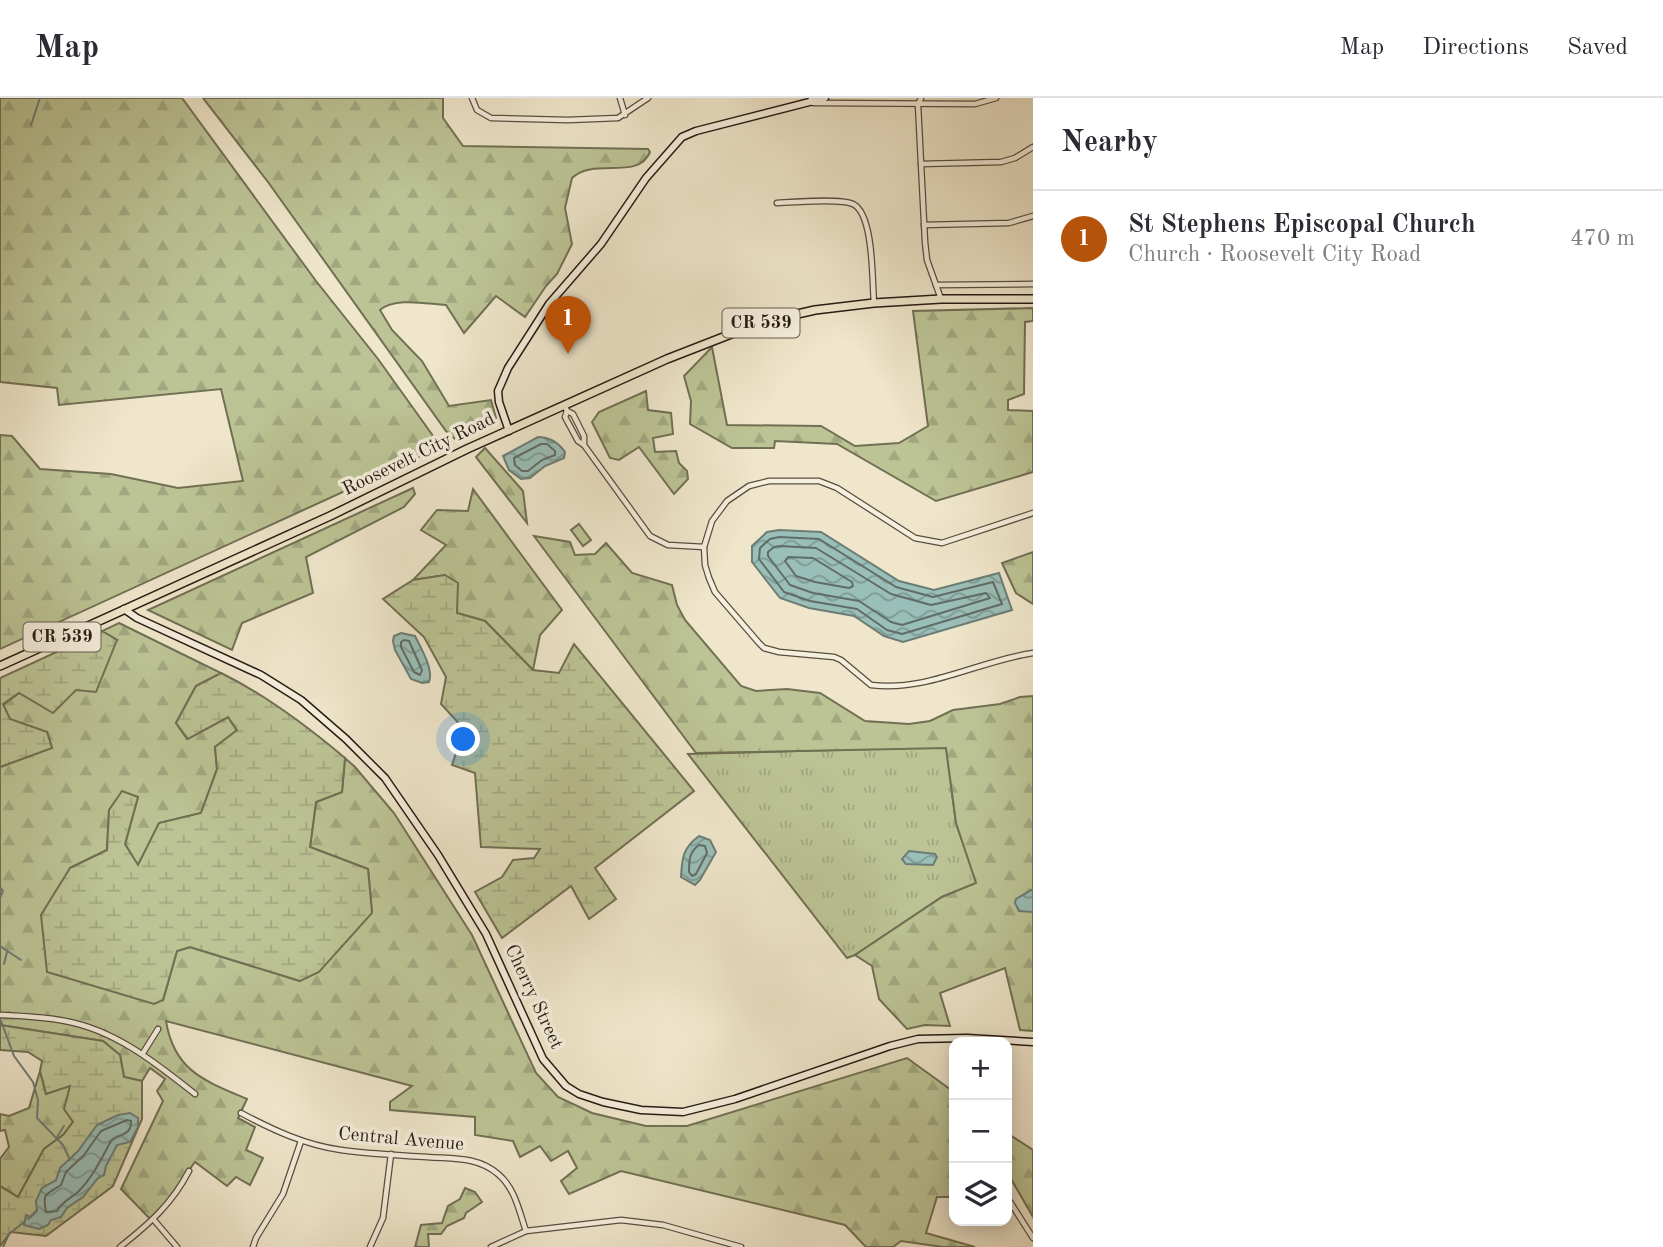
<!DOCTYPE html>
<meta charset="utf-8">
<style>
body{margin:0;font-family:"Old Standard TT",serif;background:#f2f2f3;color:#2b2b33}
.controls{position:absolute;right:21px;bottom:21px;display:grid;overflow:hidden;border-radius:14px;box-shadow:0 4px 18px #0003}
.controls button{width:63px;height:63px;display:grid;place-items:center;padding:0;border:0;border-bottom:2px solid #e1e1e2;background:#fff;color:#2b2b33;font:35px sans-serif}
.you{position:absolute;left:464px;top:642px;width:24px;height:24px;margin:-18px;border:5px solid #fff;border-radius:50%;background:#1a73e8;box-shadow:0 0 0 10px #1a73e833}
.badge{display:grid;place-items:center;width:46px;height:46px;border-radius:50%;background:#b45309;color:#fff;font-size:23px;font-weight:700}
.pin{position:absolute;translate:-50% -58px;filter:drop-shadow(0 2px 4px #0008)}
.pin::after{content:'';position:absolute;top:37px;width:24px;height:21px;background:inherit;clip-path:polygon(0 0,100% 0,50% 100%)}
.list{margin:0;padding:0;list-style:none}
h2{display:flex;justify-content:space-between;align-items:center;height:91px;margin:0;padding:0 28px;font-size:30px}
h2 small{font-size:23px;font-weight:400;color:#7c7c81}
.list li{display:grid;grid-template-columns:46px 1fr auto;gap:21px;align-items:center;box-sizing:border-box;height:98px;padding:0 28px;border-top:2px solid #e1e1e2}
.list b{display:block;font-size:26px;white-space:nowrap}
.list p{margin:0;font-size:23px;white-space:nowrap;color:#7c7c81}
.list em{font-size:23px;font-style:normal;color:#7c7c81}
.icon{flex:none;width:38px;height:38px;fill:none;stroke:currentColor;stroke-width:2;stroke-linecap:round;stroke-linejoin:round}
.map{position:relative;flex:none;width:1033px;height:1149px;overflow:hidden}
header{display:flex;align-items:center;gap:42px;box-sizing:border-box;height:98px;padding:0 35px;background:#fff;border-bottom:2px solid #e1e1e2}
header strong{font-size:33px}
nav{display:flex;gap:38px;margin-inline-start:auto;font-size:24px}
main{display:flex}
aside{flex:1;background:#fff}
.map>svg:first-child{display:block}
</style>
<header>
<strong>Map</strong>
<nav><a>Map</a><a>Directions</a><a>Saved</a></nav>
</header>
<main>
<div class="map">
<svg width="1033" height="1149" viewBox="0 0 1033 1149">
<defs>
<pattern id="grass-tufts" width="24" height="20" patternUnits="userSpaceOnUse" patternTransform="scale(1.75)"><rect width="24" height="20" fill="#bcc495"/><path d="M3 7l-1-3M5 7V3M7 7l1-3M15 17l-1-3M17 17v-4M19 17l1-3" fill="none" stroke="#a1a880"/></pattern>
<pattern id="forest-firs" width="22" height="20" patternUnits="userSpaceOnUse" patternTransform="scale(1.75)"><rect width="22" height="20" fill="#bcc495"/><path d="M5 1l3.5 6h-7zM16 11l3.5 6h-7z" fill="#a1a880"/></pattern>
<pattern id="wetland-marsh" width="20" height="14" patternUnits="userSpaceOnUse" patternTransform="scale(1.75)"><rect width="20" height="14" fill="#bcc495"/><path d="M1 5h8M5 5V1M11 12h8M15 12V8" fill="none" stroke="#a1a880"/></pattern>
<pattern id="water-waves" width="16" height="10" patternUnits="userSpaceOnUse" patternTransform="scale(1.75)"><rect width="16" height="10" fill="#9abfb8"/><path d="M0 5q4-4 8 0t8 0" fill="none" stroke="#7d9a94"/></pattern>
</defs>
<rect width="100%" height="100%" fill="#efe6cb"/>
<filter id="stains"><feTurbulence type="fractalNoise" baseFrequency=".00286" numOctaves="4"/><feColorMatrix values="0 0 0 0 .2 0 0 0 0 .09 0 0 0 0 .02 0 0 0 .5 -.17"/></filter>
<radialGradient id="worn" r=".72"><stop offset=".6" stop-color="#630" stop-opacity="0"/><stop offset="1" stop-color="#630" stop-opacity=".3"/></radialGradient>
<path fill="url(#grass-tufts)" stroke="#716f54" stroke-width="2" d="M946 649 956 725 977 785 942 799 855 857 847 860 688 656Z"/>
<g fill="url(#forest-firs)" stroke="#716f54" stroke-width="2">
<path d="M0 0H182L316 183 378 261 441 349 0 551V337L12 338 40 371 111 376 178 390 243 383 221 291 59 307 57 290 0 284Z"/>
<path d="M203 0H443V20L463 48 648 51 650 54C638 83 594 59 572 80L565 110 572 146 557 176 546 188 525 219 496 198 464 235 446 207C427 206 395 199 380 212L392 232 422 263 449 308 491 302 496 320 495 326 467 339 455 341 446 333 268 84Z"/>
<path d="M1033 210V223L1025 224 1024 296 1008 302V312L1033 313V374L936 403 837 346 775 343 774 350H732L690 326 691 303 684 278 712 249 727 327 821 328 855 348 899 345 928 328 913 213Z"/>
<path d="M646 293 648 312 671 315 673 336 653 340 655 354 676 353 679 365 687 373 688 381 674 396 639 349 619 362 610 360 592 324 599 314Z"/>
<path d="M485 350 523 393 527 425 476 359Z"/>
<path d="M413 390 415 396 404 409 306 459 313 495 242 525 232 552 148 512Z"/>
<path d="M473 391 562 512 540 537 533 572 485 523 457 515 445 477 413 482 446 447 421 432 437 412 468 413Z"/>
<path d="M534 438 570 444 575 457 595 456 606 445 632 475 672 487 677 507 685 522 741 588 756 593 787 591 820 595 865 623 909 626 930 623 953 612 1000 606 1020 599 1033 598V933L1020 932 1005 870 940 895 950 928 925 927 907 931 879 901 872 868 855 857 942 799 976 785 956 725 946 650 696 655Z"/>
<path d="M1033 454V506L1016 495 1002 465Z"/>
<path d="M119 525 221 575 196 588 176 625 187 641 228 619 237 633 215 649 217 671 201 715 159 725 138 768 125 746 138 699 123 694 109 712 107 752 70 770 163 902 177 853 190 849 300 883 372 814 368 771 310 749 316 704 342 694 345 660 355 669 394 715 472 837 536 975 558 999 592 1015 646 1028H687L907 960 954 994V1099H937L926 1135 975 1149H943L901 1143 893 1149H866L845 1127 621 1073 569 1096 561 1083 577 1070 568 1053 551 1063 540 1048 520 1059 513 1043 475 1037V1019L390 1012V1004L412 988 166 923C174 973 205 983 247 1001L238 1020 255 1029 246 1052 263 1060 250 1087 236 1079 227 1088 195 1064 152 1123 121 1091 163 1003 157 993 165 981 150 970 142 983 124 979 120 957 103 943 0 927V669L52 650 47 634 9 621 3 607 19 595 117 542 102 533Z"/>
<path d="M40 973 46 996 71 987 73 1024 63 1037 44 1051 18 1099 0 1088V1061L9 1049 5 1032 0 1033V1016L9 1018 29 1010Z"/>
<path d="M1007 1035 1033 1052V1119L1007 1074Z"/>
<path d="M465 1090 475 1094 482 1104 466 1115 464 1120 447 1128 441 1136H428L429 1149H415L421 1127 442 1125 448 1108 460 1101Z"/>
</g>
<g fill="url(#wetland-marsh)" stroke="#716f54" stroke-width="2">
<path d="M445 477 458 485 457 515 485 523 533 572 559 575 574 546 694 693 595 770 616 801 589 821 571 788 502 840 475 794 502 779 513 762 534 760 540 751 481 749 475 675 452 667 464 631 441 606 446 579 424 539 383 501 413 482Z"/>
<path d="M102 533 117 542 96 594 76 592 53 615 19 595 3 606 10 621 47 634 52 650 0 669V580Z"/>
<path d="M221 575C266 597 307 628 345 660L342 694 316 704 310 749 368 771 372 815 319 874 300 883 190 849 177 853 163 902 154 906 47 874 41 817 70 770 107 752 109 712 122 693 138 699 125 746 138 767 159 725 201 715 217 671 215 649 237 632 228 619 188 641 176 625 196 588Z"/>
<path d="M0 927 103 943 120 957 124 979 142 983V1021L113 1088 46 1138 11 1134 0 1148V1088L18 1099 44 1051 63 1037 73 1024 64 1011 70 988 46 996 40 973 42 963 28 954 0 952Z"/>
</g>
<path fill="#bcc495" stroke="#716f54" stroke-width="2" d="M579 426 591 442 583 448 571 432Z"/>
<g fill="url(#water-waves)" stroke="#6c7d76" stroke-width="2">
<path d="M538 339C550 339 558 344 565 354L564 360 545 368 530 380 521 381 509 372 503 358Z"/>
<path d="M779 432 821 434 899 483 934 492 999 475 1012 512 903 544 884 538 854 518 809 510 780 500 752 464V448L767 434Z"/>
<path d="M401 535 415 538C421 550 434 572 429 584L422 585 411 581 395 552 393 543 394 538Z"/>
<path d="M699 738 710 742 716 754 700 782 695 787 681 779C682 759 683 750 699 738Z"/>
<path d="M909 753 935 756 937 759 933 767 906 766 902 761Z"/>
<path d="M1033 791V814L1019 813 1015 805 1016 801Z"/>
<path d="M130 1015 138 1020V1029L130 1044 117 1047 106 1068 104 1077 98 1080 83 1099 67 1110 61 1119 51 1122 48 1127 39 1131 24 1127 26 1117 31 1119 37 1113 36 1103 42 1090 56 1082 60 1070 78 1053 97 1027 118 1017Z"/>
</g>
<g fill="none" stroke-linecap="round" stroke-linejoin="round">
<g stroke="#606c66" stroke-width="2">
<path d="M541 346H547L555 353V357L542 362 528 373H522L515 367 514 360Z"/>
<path d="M779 439 819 441 896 489 933 499 993 484 1002 506 902 536 887 532 857 511 810 503 784 494 759 461 760 450 770 441Z"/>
<path d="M780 448 816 450 891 496 931 507 986 495 990 500 902 527 891 524 859 503 813 495 790 487 768 458V454L774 449Z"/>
<path d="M788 459 813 460 852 484 853 488 849 490 815 484 796 478 785 463Z"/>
<path d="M404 542 409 543 422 572 420 577 414 574 401 549V544Z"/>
<path d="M699 747 705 748 707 755 696 776 692 778 689 774C689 763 689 754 699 747Z"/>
<path d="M127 1022 131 1023C132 1037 119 1036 111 1043 101 1061 93 1079 78 1094 70 1101 62 1103 57 1113L46 1114C42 1094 46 1097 61 1087L66 1074 84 1057 101 1033Z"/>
</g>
<g stroke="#6c7d76" stroke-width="2">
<path d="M31 27 40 0"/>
<path d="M0 789 3 793 0 800"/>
<path d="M0 848 21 862"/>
<path d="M4 866 7 854"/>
<path d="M0 920 14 958 33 984 38 1002 37 1020 63 1047 70 1062"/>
<path d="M57 1039 64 1028"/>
<path d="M28 1121 37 1112"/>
<path d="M3 1149 9 1136 24 1124"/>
</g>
<g stroke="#584d41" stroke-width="7">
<g id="street">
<path d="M472 0 477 12 491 20 568 22 618 20 648 0"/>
<path d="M620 0 625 17"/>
<path d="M811 0 813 5H819L975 6 996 0"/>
<path d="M921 0 918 7 925 144 927 162 941 201"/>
<path d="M921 66 1001 64 1015 60 1033 49"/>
<path d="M777 105C794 104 840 100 853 106 874 116 872 183 874 205"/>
<path d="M924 127 1009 125 1033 118"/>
<path d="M936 187 1033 186"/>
<path d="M565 308 567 313 565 319 578 343 584 347 650 438 668 447 704 449"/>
<path d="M567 313 573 316 584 338V347"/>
<path d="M1033 415 942 445 915 440 837 390 819 383H769L749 388 727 403 712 423 704 449 705 467 709 480 715 494 759 545 764 550 779 554 834 559 841 562 871 587C928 594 978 563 1033 555"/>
<path d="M0 917C21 918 44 919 65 923 115 932 156 965 195 996"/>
<path d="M143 955 158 931"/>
<path d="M241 1015C273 1032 305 1047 341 1052 369 1056 398 1057 427 1059 452 1061 477 1058 498 1076 515 1090 519 1113 526 1133"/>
<path d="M1007 1099 1033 1140"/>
<path d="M154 1122 177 1149"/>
<path d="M120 1149C149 1126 172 1106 189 1073"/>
<path d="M253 1149 256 1140 283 1096 301 1043"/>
<path d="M370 1149 383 1120 391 1056"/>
<path d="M491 1149 526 1133 621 1122 663 1127 741 1149"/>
</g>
</g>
<g stroke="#261a13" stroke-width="9">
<g id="secondary">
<path d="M509 333 499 304 498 293 508 270 549 206 601 146 646 80 682 39 696 33 825 0"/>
<path d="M124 511 137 520 261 577 301 602 346 641 385 680 438 757 486 836 543 961 566 988 579 996 603 1004 641 1012 683 1014 735 1001 890 948 918 941 967 940 1033 944"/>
</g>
</g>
<g stroke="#261a13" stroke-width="10">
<path id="primary" d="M0 568 330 418 467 351 667 261 762 224 815 212 874 205 941 201H1033"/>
</g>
<use href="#street" stroke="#f5efdd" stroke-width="4.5"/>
<use href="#secondary" stroke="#f5efdd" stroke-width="6"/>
<use href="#primary" stroke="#efe6cb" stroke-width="7"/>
</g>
<g text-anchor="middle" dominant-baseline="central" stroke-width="7" stroke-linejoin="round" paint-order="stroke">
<g fill="#f5efdd" stroke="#645a50" stroke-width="2">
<rect x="722.5" y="210.5" width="77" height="29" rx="5"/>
<rect x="23.5" y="524.5" width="77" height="29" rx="5"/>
</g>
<g font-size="18" font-weight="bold" fill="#261a13">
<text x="761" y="225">CR 539</text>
<text x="62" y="539">CR 539</text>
</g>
<g font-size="19" fill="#261a13" stroke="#f5efdd">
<text transform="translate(419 357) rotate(-26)">Roosevelt City Road</text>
<text transform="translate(533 899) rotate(65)">Cherry Street</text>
<text transform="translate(401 1042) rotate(5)">Central Avenue</text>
</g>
</g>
<rect width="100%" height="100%" filter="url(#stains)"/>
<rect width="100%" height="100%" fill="url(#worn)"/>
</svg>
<div class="controls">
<button>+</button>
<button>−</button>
<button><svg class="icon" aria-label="layers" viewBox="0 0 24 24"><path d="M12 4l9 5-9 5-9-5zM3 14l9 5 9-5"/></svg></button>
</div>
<div class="you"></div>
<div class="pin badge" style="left:568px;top:256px">1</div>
</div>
<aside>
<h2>Nearby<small></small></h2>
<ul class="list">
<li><span class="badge">1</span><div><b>St Stephens Episcopal Church</b><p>Church · Roosevelt City Road</p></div><em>470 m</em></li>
</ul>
</aside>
</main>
